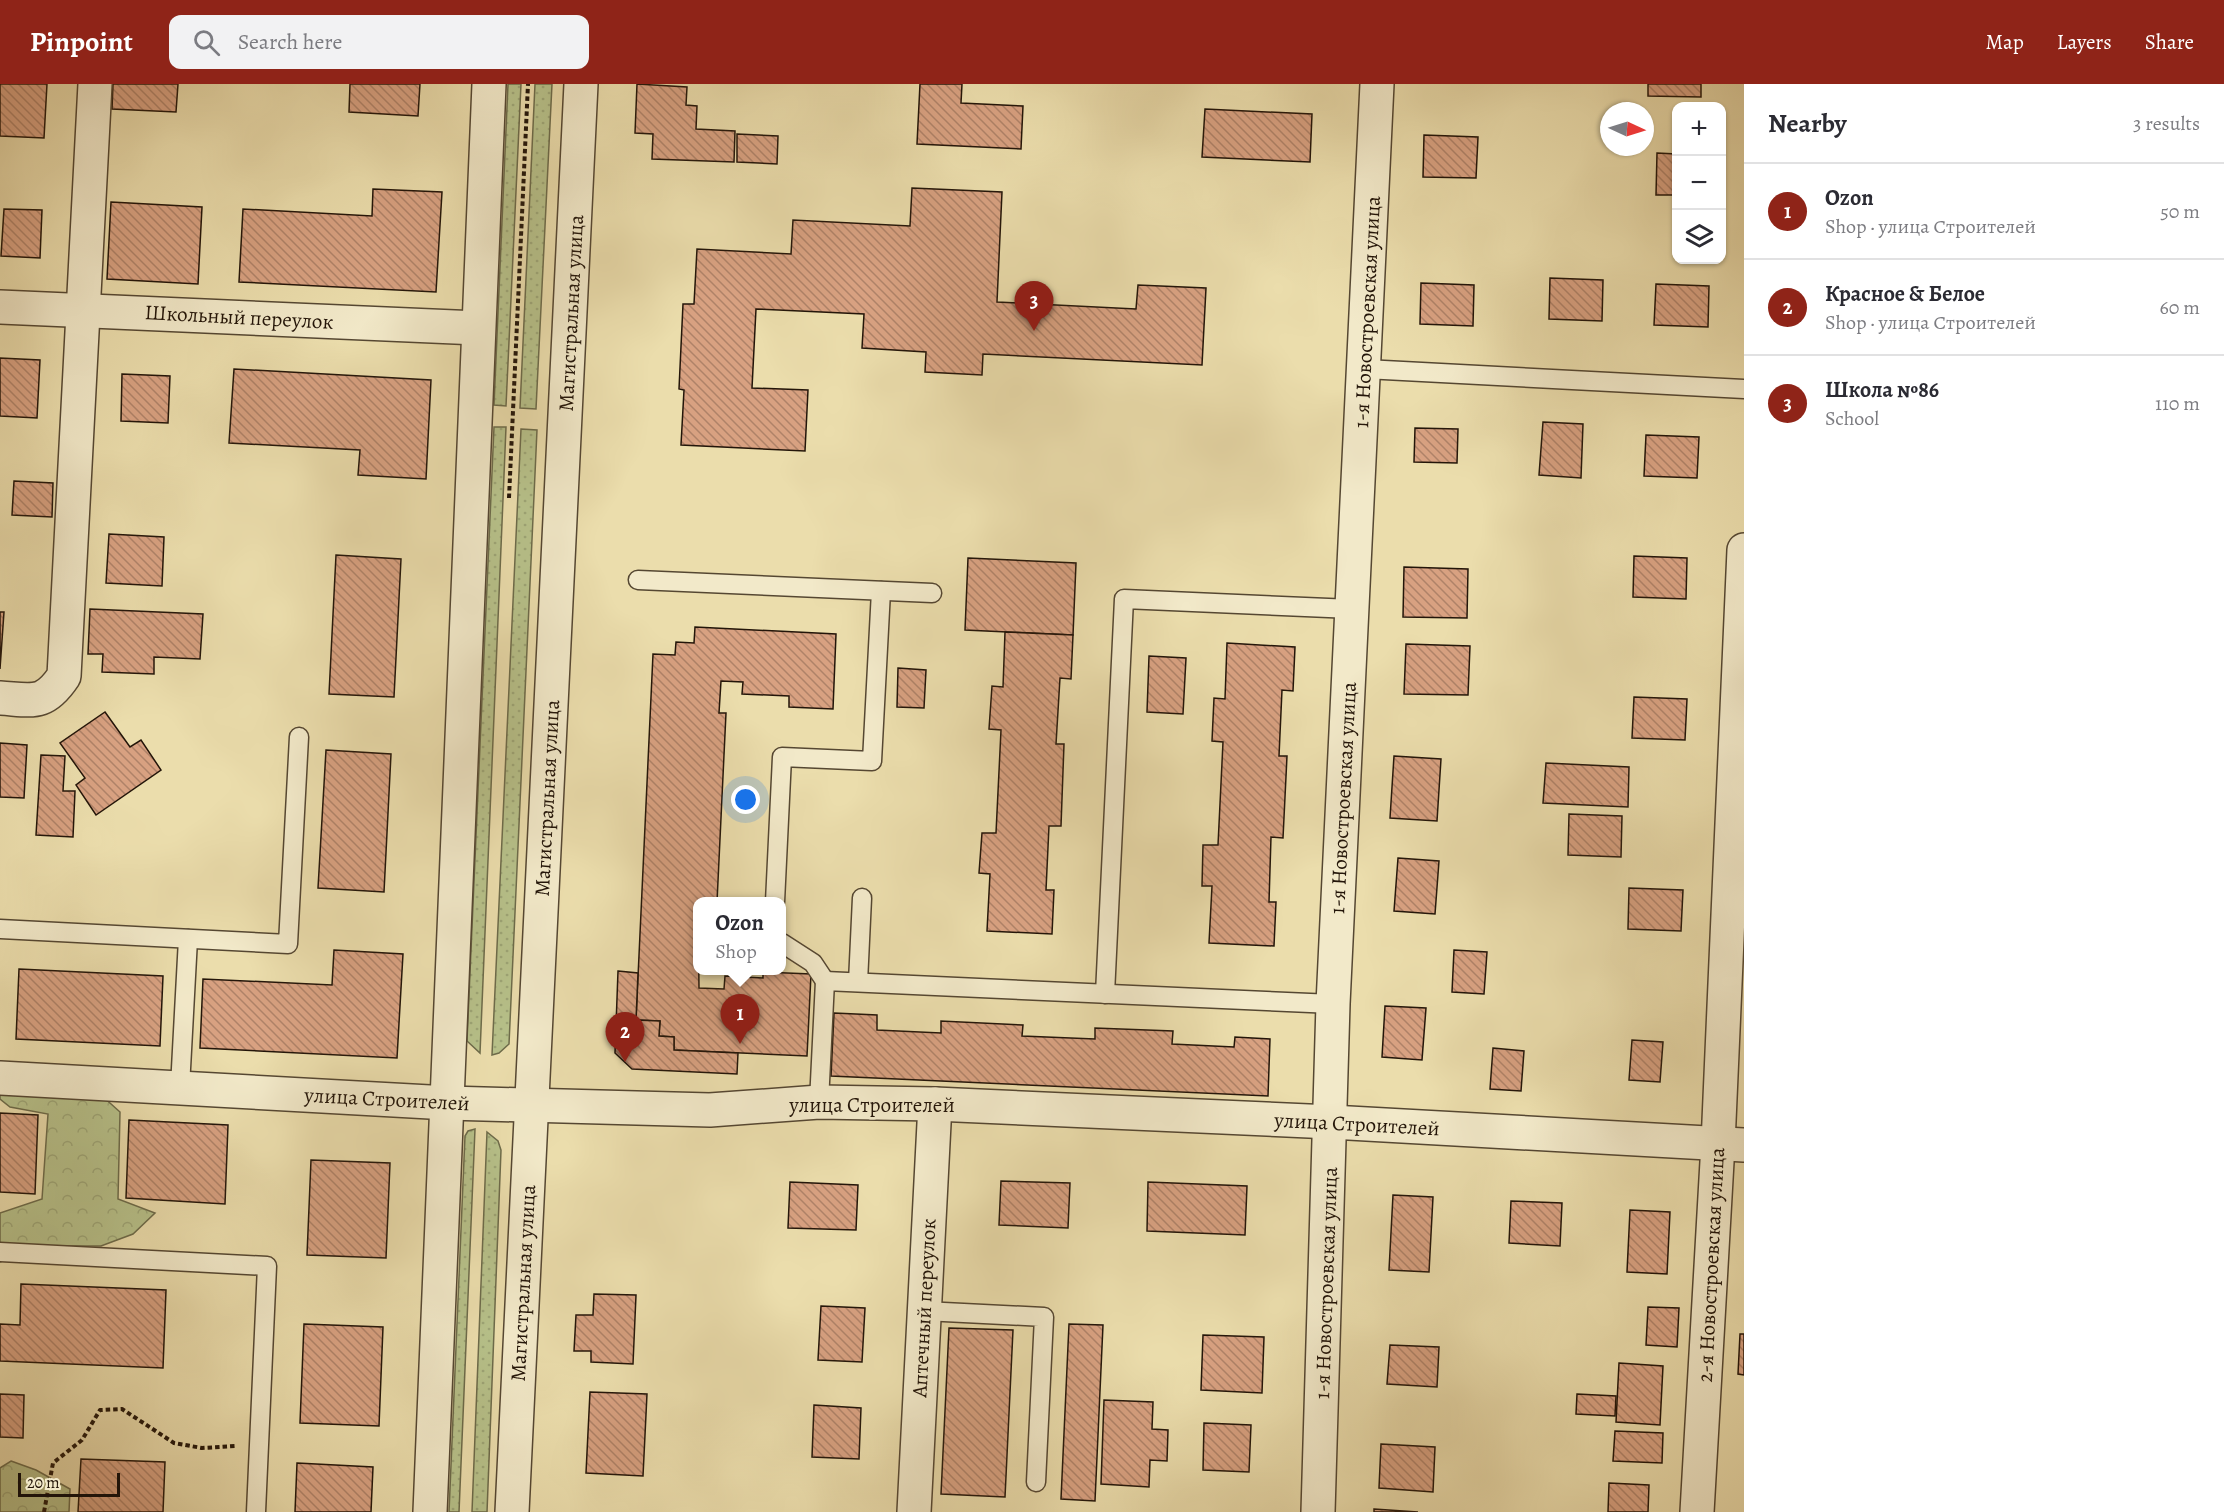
<!DOCTYPE html>
<meta charset="utf-8">
<style>
body{margin:0;font-family:Alegreya,serif;background:#f2f2f3;color:#2b2b33}
.controls{position:absolute;right:18px;top:18px;display:grid;overflow:hidden;border-radius:12px;box-shadow:0 2px 4px #0004}
.controls button{width:54px;height:54px;display:grid;place-items:center;padding:0;border:0;border-bottom:2px solid #e1e1e2;background:#fff;color:#2b2b33;font:30px sans-serif}
.compass{position:absolute;left:1600px;top:18px;width:54px;height:54px;border-radius:50%;background:#fff;box-shadow:0 2px 4px #0004;rotate:94deg}
.scale{position:absolute;left:18px;bottom:15px;width:102px;box-sizing:border-box;padding-left:6px;border:3px solid #231509;border-top:0;font-size:16px;line-height:21px;white-space:nowrap;color:#231509;-webkit-text-stroke:4px #f2e9c9;paint-order:stroke}
.you{position:absolute;left:746px;top:716px;width:21px;height:21px;margin:-15px;border:4px solid #fff;border-radius:50%;background:#1a73e8;box-shadow:0 0 0 9px #1a73e833}
.badge{display:grid;place-items:center;width:39px;height:39px;border-radius:50%;background:#8f2418;color:#fff;font-size:20px;font-weight:700}
.pin{position:absolute;translate:-50% -50px;filter:drop-shadow(0 2px 3px #0008)}
.pin::after{content:'';position:absolute;top:32px;width:21px;height:18px;background:inherit;clip-path:polygon(0 0,100% 0,50% 100%)}
.popup{position:absolute;left:693px;top:813px;width:93px;height:78px;box-sizing:border-box;display:grid;place-content:center;border-radius:12px;background:#fff;filter:drop-shadow(0 2px 4px #0005);font-size:20px;white-space:nowrap;color:#7c7c81}
.popup b{font-size:22px;color:#2b2b33}
.popup::after{content:'';position:absolute;left:50%;top:100%;margin-left:-12px;border:12px solid transparent;border-top-color:#fff}
.list{margin:0;padding:0;list-style:none}
h2{display:flex;justify-content:space-between;align-items:center;height:78px;margin:0;padding:0 24px;font-size:26px}
h2 small{font-size:20px;font-weight:400;color:#7c7c81}
.list li{display:grid;grid-template-columns:39px 1fr auto;gap:18px;align-items:center;box-sizing:border-box;height:96px;padding:0 24px;border-top:2px solid #e1e1e2}
.list b{display:block;font-size:22px;white-space:nowrap}
.list p{margin:0;font-size:20px;white-space:nowrap;color:#7c7c81}
.list em{font-size:20px;font-style:normal;color:#7c7c81}
.icon{flex:none;width:33px;height:33px;fill:none;stroke:currentColor;stroke-width:2;stroke-linecap:round;stroke-linejoin:round}
.map{position:relative;flex:none;width:1744px;height:1428px;overflow:hidden}
header{display:flex;align-items:center;gap:36px;box-sizing:border-box;height:84px;padding:0 30px;background:#8f2418;color:#fff}
header strong{font-size:28px}
nav{display:flex;gap:33px;margin-inline-start:auto;font-size:21px}
.search{width:420px;height:54px;background:#f2f2f3;display:flex;align-items:center;gap:15px;box-sizing:border-box;padding:0 21px;border-radius:12px;color:#7c7c81;font-size:22px}
main{display:flex}
aside{flex:1;background:#fff}
.map>svg:first-child{display:block}
</style>
<header>
<strong>Pinpoint</strong>
<div class="search"><svg class="icon" aria-label="search" viewBox="0 0 24 24"><circle cx="10" cy="10" r="6"/><path d="M15 15l6 6"/></svg>Search here</div>
<nav><a>Map</a><a>Layers</a><a>Share</a></nav>
</header>
<main>
<div class="map">
<svg width="1744" height="1428" viewBox="0 0 1744 1428">
<defs>
<pattern id="grass-dots" width="8" height="8" patternUnits="userSpaceOnUse" patternTransform="scale(1.5)"><rect width="8" height="8" fill="#b7c18a"/><path d="M2 2h.1M6 6h.1" fill="none" stroke="#9da576" stroke-width="1.8" stroke-linecap="round"/></pattern>
<pattern id="forest-crowns" width="20" height="18" patternUnits="userSpaceOnUse" patternTransform="scale(1.5)"><rect width="20" height="18" fill="#b7c18a"/><path d="M2 6a3 3 0 1 1 6 0M12 15a3 3 0 1 1 6 0" fill="none" stroke="#9da576"/></pattern>
<pattern id="building-back-hatch" width="6" height="6" patternUnits="userSpaceOnUse" patternTransform="scale(1.5)"><rect width="6" height="6" fill="#d8a181"/><path d="M-1 5l2 2M0 0l6 6M5-1l2 2" fill="none" stroke="#af8268"/></pattern>
</defs>
<rect width="100%" height="100%" fill="#ebddac"/>
<filter id="stains"><feTurbulence type="fractalNoise" baseFrequency=".00333" numOctaves="4"/><feColorMatrix values="0 0 0 0 .2 0 0 0 0 .09 0 0 0 0 .02 0 0 0 .5 -.17"/></filter>
<radialGradient id="worn" r=".72"><stop offset=".6" stop-color="#630" stop-opacity="0"/><stop offset="1" stop-color="#630" stop-opacity=".3"/></radialGradient>
<g fill="url(#grass-dots)" stroke="#6d6b4a" stroke-width="1.5">
<path d="M508 0H521L506 322 494 321Z"/>
<path d="M535 0H552L536 325 520 324Z"/>
<path d="M494 343H506L480 969 467 957Z"/>
<path d="M521 345 537 346 509 960 499 969 492 971Z"/>
<path d="M475 1045 459 1428H449L465 1052 468 1047Z"/>
<path d="M487 1048 498 1057 501 1066 487 1428H472Z"/>
</g>
<g fill="url(#forest-crowns)" stroke="#6d6b4a" stroke-width="1.5">
<path d="M0 1010 101 1011 120 1028 118 1115 155 1129 133 1150 101 1162H53L0 1178V1129L42 1115 48 1030 10 1023 0 1015Z"/>
<path d="M11 1377 36 1386 70 1405 69 1428H0V1384Z"/>
</g>
<g fill="url(#building-back-hatch)" stroke="#231509" stroke-width="1.5">
<path d="M0 0H47L44 54 0 52Z"/>
<path d="M113 0H178L176 28 112 25Z"/>
<path d="M350 0H420L418 32 349 28Z"/>
<path d="M637 0 687 3 686 21 697 22 696 45 735 47 734 78 652 75 653 50 635 49Z"/>
<path d="M920 0H962L961 19 1023 22 1021 65 917 60Z"/>
<path d="M1648 0H1701V13L1648 12Z"/>
<path d="M1205 25 1312 30 1310 78 1202 73Z"/>
<path d="M737 50 778 52 777 80 737 78Z"/>
<path d="M1424 51 1478 53 1476 94 1423 93Z"/>
<path d="M1657 69 1676 70V111H1656Z"/>
<path d="M912 104 1002 108 997 218 1136 225 1138 201 1206 204 1202 281 983 270 982 291 925 288 926 268 862 264 864 230 756 225 752 304 808 306 805 367 681 361 684 306 679 305 683 220H694L697 165 791 170 793 136 910 142Z"/>
<path d="M373 105 442 108 436 208 239 198 243 125 372 132Z"/>
<path d="M111 118 202 123 198 200 107 195Z"/>
<path d="M4 125 42 126 40 174 1 172Z"/>
<path d="M1550 194 1603 196 1602 237 1549 235Z"/>
<path d="M1421 199 1474 201 1473 242 1420 240Z"/>
<path d="M1656 200 1709 202 1708 243 1654 241Z"/>
<path d="M0 274 40 276 37 334 0 332Z"/>
<path d="M234 285 431 296 426 395 358 391 360 366 229 359Z"/>
<path d="M122 290 170 292 168 339 121 337Z"/>
<path d="M1543 338 1583 340 1581 394 1539 391Z"/>
<path d="M1415 344 1458 345 1457 379 1414 378Z"/>
<path d="M1646 351 1699 353 1697 394 1644 392Z"/>
<path d="M14 397 53 399 52 433 12 431Z"/>
<path d="M109 450 164 453 162 502 106 499Z"/>
<path d="M336 471 401 475 394 613 329 610Z"/>
<path d="M1634 472 1687 474 1686 515 1633 513Z"/>
<path d="M968 474 1076 479 1073 551 965 546Z"/>
<path d="M1404 483 1468 485 1467 534 1403 533Z"/>
<path d="M90 525 203 530 200 575 154 573V590L102 588 103 570H88Z"/>
<path d="M0 528H4L0 585Z"/>
<path d="M695 543 836 550 833 625 789 623V612L742 610 743 598 721 597 719 629H726L717 818H698L699 904 724 905 725 892 763 894V888L811 890 807 972 674 966V953L659 952 660 937 636 936 653 570 675 571 676 558 694 559Z"/>
<path d="M1005 548 1073 551 1071 595 1060 594 1056 660H1064L1061 742H1049L1046 806H1054L1052 850 987 847 990 790 979 789 982 749H996L1001 646 989 645 992 602 1003 603Z"/>
<path d="M1227 559 1295 563 1293 607 1282 606 1279 672H1287L1283 754 1271 753 1269 818H1276L1274 862 1209 859 1212 802H1202L1203 761H1218L1223 658 1212 657 1214 614 1225 615Z"/>
<path d="M1406 560 1470 562 1468 611 1404 610Z"/>
<path d="M1149 572 1186 574 1183 630 1147 628Z"/>
<path d="M898 584 926 586 924 624 897 623Z"/>
<path d="M1634 613 1687 615 1685 656 1632 654Z"/>
<path d="M105 628 130 663 141 656 161 686 96 731 76 701 85 694 60 659Z"/>
<path d="M0 659 27 661 24 714 0 713Z"/>
<path d="M326 666 391 670 384 808 318 804Z"/>
<path d="M41 671 65 672 63 707H75L73 753 36 751Z"/>
<path d="M1394 672 1441 675 1437 737 1390 734Z"/>
<path d="M1546 679 1629 683 1628 723 1543 719Z"/>
<path d="M1569 730 1622 732 1621 773 1568 771Z"/>
<path d="M1398 774 1439 777 1435 830 1394 827Z"/>
<path d="M1629 804 1683 806 1681 847 1628 845Z"/>
<path d="M334 866 403 870 397 974 200 964 203 895 332 901Z"/>
<path d="M1454 866 1487 868 1484 910 1452 908Z"/>
<path d="M19 885 163 892 160 962 16 955Z"/>
<path d="M618 887 638 889 636 936 660 937 659 952 674 953V966L738 969 737 990 632 985 615 969Z"/>
<path d="M1385 922 1426 924 1422 976 1382 973Z"/>
<path d="M834 929 877 931V946L941 949V937L1023 941 1022 952 1095 955V944L1173 947 1172 960 1234 963 1235 953 1270 955 1268 1012 831 992Z"/>
<path d="M1632 956 1663 958 1660 998 1629 996Z"/>
<path d="M1493 964 1524 967 1521 1007 1490 1005Z"/>
<path d="M0 1029 38 1031 35 1110 0 1108Z"/>
<path d="M129 1036 228 1041 225 1120 126 1114Z"/>
<path d="M311 1076 390 1079 386 1174 307 1171Z"/>
<path d="M1001 1097 1070 1099 1068 1144 999 1141Z"/>
<path d="M790 1098 858 1101 856 1146 788 1144Z"/>
<path d="M1148 1098 1247 1102 1245 1151 1147 1147Z"/>
<path d="M1393 1111 1433 1113 1429 1188 1389 1186Z"/>
<path d="M1511 1117 1562 1119 1560 1162 1509 1159Z"/>
<path d="M1630 1126 1670 1128 1667 1190 1627 1188Z"/>
<path d="M21 1200 166 1206 163 1284 0 1277V1240L20 1241Z"/>
<path d="M594 1210 636 1211 633 1280 591 1278V1267H574L576 1231H593Z"/>
<path d="M821 1222 865 1224 862 1278 818 1276Z"/>
<path d="M1648 1223 1679 1224 1677 1263 1646 1261Z"/>
<path d="M304 1240 383 1243 379 1342 300 1339Z"/>
<path d="M1069 1240 1103 1241 1095 1417 1061 1415Z"/>
<path d="M949 1244 1013 1246 1005 1413 941 1410Z"/>
<path d="M1740 1250H1744V1291L1738 1290Z"/>
<path d="M1203 1251 1264 1253 1262 1309 1201 1306Z"/>
<path d="M1390 1261 1439 1263 1437 1303 1387 1300Z"/>
<path d="M1619 1279 1663 1282 1660 1341 1616 1338Z"/>
<path d="M590 1308 647 1310 643 1392 586 1389Z"/>
<path d="M0 1310 24 1311 23 1354 0 1353Z"/>
<path d="M1577 1310 1616 1312 1615 1332 1576 1330Z"/>
<path d="M1104 1316 1153 1318 1152 1345 1168 1346 1167 1377 1150 1376 1149 1403 1101 1400Z"/>
<path d="M814 1321 861 1324 859 1375 812 1373Z"/>
<path d="M1204 1339 1251 1341 1249 1388 1203 1386Z"/>
<path d="M1615 1347 1663 1349 1662 1379 1613 1377Z"/>
<path d="M1381 1360 1435 1363 1433 1408 1379 1404Z"/>
<path d="M81 1375 165 1378 163 1428H78Z"/>
<path d="M297 1379 373 1383 371 1428H295Z"/>
<path d="M1609 1399 1649 1401 1648 1428H1608Z"/>
<path d="M1374 1425 1418 1428H1374Z"/>
</g>
<g fill="none" stroke-linecap="round" stroke-linejoin="round">
<g stroke="#554732" stroke-width="21">
<g id="service">
<path d="M1365 285 1744 305"/>
<path d="M638 496 932 509"/>
<path d="M775 818 782 673 872 677 881 507"/>
<path d="M0 845 288 860 299 653"/>
<path d="M782 859 813 879 825 897"/>
<path d="M858 898 862 814"/>
<path d="M1105 910 1124 515 1352 525"/>
<path d="M180 1003 188 855"/>
<path d="M819 1018 825 897 1333 920"/>
<path d="M0 1168 267 1182 256 1428"/>
<path d="M924 1227 1044 1233 1036 1398"/>
</g>
</g>
<g stroke="#554732" stroke-width="36">
<g id="minor">
<path d="M0 223 478 244"/>
<path d="M0 614C33 616 44 622 64 592L95 0"/>
<path d="M0 994 448 1019 710 1026 819 1018 935 1020 1331 1038 1744 1061"/>
<path d="M430 1428 489 0"/>
<path d="M512 1428 581 0"/>
<path d="M914 1428 935 1020"/>
<path d="M1318 1428 1333 920 1377 0"/>
<path d="M1697 1428 1718 1060 1744 466"/>
</g>
</g>
<g stroke="#231509" stroke-width="4" stroke-dasharray="4.5 3" stroke-linecap="butt">
<path d="M509 414 528 0"/>
<path d="M44 1428 53 1379 82 1356 100 1326 122 1325 174 1359 202 1364 235 1362"/>
</g>
<use href="#service" stroke="#f2e9c9" stroke-width="18"/>
<use href="#minor" stroke="#f2e9c9" stroke-width="33"/>
</g>
<g text-anchor="middle" dominant-baseline="central" stroke-width="5" stroke-linejoin="round" paint-order="stroke">
<g font-size="21" fill="#231509" stroke="#f2e9c9">
<text transform="translate(1367 228) rotate(-87)">1-я Новостроевская улица</text>
<text transform="translate(571 229) rotate(-87)">Магистральная улица</text>
<text transform="translate(239 233) rotate(3)">Школьный переулок</text>
<text transform="translate(547 714) rotate(-87)">Магистральная улица</text>
<text transform="translate(1343 714) rotate(-87)">1-я Новостроевская улица</text>
<text transform="translate(387 1015) rotate(3)">улица Строителей</text>
<text x="872" y="1021">улица Строителей</text>
<text transform="translate(1357 1040) rotate(3)">улица Строителей</text>
<text transform="translate(1711 1181) rotate(-87)">2-я Новостроевская улица</text>
<text transform="translate(523 1199) rotate(-87)">Магистральная улица</text>
<text transform="translate(1326 1199) rotate(-88)">1-я Новостроевская улица</text>
<text transform="translate(924 1224) rotate(-87)">Аптечный переулок</text>
</g>
</g>
<rect width="100%" height="100%" filter="url(#stains)"/>
<rect width="100%" height="100%" fill="url(#worn)"/>
</svg>
<div class="controls">
<button>+</button>
<button>−</button>
<button><svg class="icon" aria-label="layers" viewBox="0 0 24 24"><path d="M12 4l9 5-9 5-9-5zM3 14l9 5 9-5"/></svg></button>
</div>
<svg class="compass" viewBox="-18 -18 36 36"><path d="M0-13l5 13h-10z" fill="#e53935"/><path d="M0 13l5-13h-10z" fill="#7c7c81"/></svg>
<div class="scale">20 m</div>
<div class="you"></div>
<div class="pin badge" style="left:740px;top:960px">1</div>
<div class="popup"><b>Ozon</b>Shop</div>
<div class="pin badge" style="left:625px;top:978px">2</div>
<div class="pin badge" style="left:1034px;top:247px">3</div>
</div>
<aside>
<h2>Nearby<small>3 results</small></h2>
<ul class="list">
<li><span class="badge">1</span><div><b>Ozon</b><p>Shop · улица Строителей</p></div><em>50 m</em></li>
<li><span class="badge">2</span><div><b>Красное &amp; Белое</b><p>Shop · улица Строителей</p></div><em>60 m</em></li>
<li><span class="badge">3</span><div><b>Школа №86</b><p>School</p></div><em>110 m</em></li>
</ul>
</aside>
</main>
